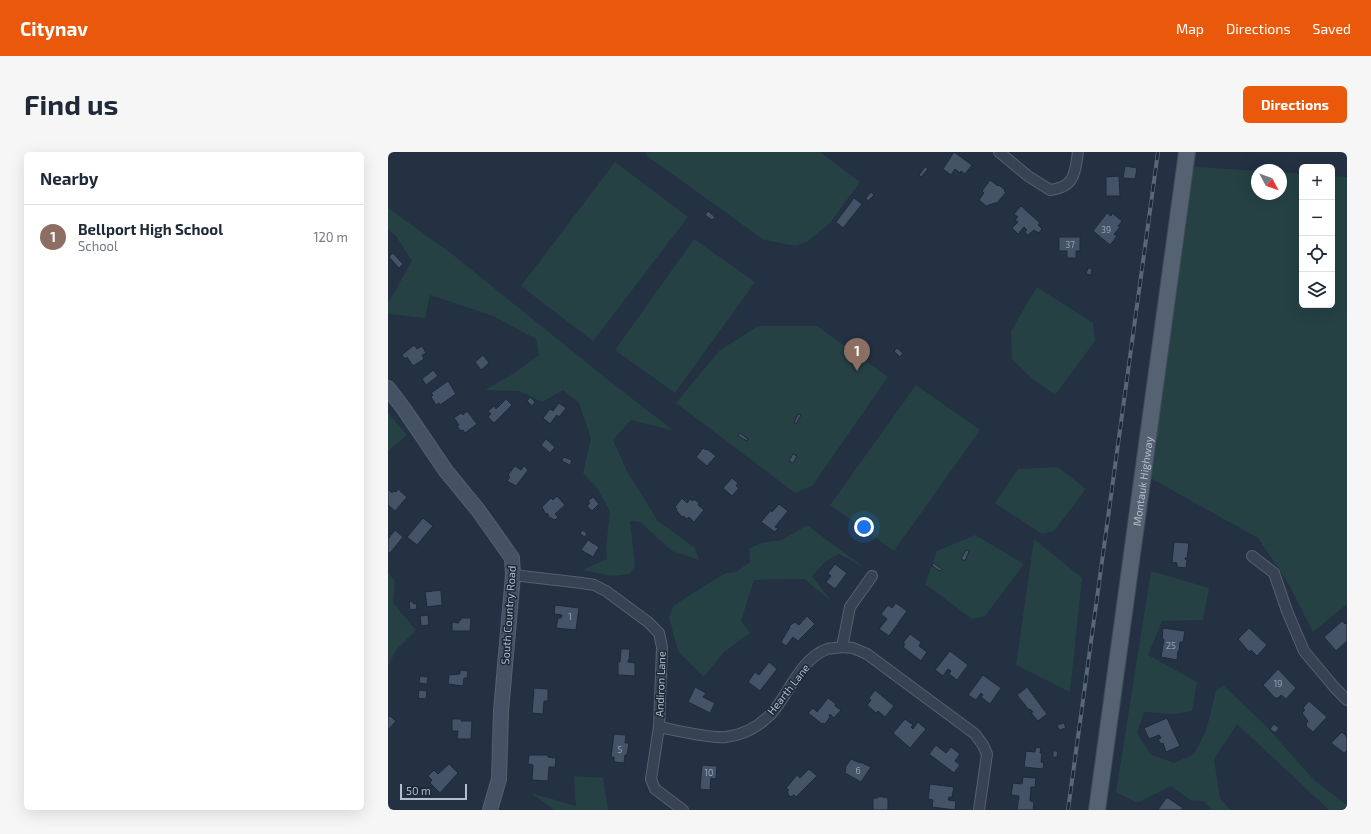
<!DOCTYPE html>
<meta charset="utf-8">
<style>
body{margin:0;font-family:"Exo 2",sans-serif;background:#f6f6f7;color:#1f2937}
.controls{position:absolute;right:12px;top:12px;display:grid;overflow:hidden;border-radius:6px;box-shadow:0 4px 16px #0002}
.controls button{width:36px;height:36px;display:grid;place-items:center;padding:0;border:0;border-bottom:1px solid #e0e1e3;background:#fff;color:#1f2937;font:20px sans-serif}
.compass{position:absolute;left:863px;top:12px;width:36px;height:36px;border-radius:50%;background:#fff;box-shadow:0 4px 16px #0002;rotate:131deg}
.scale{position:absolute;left:12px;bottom:10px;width:67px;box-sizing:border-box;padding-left:4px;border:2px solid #b4becc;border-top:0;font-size:11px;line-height:14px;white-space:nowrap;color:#b4becc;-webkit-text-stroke:3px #1c2838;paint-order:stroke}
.you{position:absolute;left:476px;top:375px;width:14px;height:14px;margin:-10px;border:3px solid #fff;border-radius:50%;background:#1a73e8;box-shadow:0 0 0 6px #1a73e833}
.badge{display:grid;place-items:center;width:26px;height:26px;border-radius:50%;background:#ea580c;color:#fff;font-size:13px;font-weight:700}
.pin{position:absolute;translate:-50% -33px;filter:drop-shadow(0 1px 2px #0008)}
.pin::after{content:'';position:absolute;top:21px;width:14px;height:12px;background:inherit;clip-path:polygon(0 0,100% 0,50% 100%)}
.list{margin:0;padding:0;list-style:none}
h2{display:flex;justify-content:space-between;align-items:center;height:52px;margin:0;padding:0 16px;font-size:17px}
h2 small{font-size:13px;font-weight:400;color:#747a83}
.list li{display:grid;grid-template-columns:26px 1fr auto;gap:12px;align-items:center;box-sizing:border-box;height:64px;padding:0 16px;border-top:1px solid #e0e1e3}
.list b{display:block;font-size:15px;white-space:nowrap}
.list p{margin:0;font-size:13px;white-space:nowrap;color:#747a83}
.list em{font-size:13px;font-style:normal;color:#747a83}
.icon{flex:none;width:22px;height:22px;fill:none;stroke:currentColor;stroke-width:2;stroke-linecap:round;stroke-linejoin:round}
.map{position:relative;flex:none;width:959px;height:658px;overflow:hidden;border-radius:6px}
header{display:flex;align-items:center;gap:24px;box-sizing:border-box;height:56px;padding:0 20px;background:#ea580c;color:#fff}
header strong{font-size:19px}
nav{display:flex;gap:22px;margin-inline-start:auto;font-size:14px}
.intro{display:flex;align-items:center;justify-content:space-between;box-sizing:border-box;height:96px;padding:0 24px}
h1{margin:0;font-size:28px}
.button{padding:10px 18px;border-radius:6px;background:#ea580c;color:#fff;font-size:14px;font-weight:700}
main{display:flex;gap:24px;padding:0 24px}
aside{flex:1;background:#fff;border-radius:6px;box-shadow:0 4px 16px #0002}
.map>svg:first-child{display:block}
</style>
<header>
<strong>Citynav</strong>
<nav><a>Map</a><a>Directions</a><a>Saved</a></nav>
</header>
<div class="intro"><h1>Find us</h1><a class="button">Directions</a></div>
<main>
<aside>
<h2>Nearby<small></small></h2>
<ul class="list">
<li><span class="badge" style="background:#8d6e63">1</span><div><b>Bellport High School</b><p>School</p></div><em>120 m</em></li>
</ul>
</aside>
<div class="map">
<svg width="959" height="658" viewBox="0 0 959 658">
<rect width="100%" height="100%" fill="#233143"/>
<g fill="#254144">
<path d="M257 0H432L472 30 442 71 419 90 408 94 376 88 259 4Z"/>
<path d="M227 10 300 65 205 189 133 134Z"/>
<path d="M797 14 869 19V42H893V20L914 22V153H944V24L959 25V452L925 480 900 431 870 386 755 322Z"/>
<path d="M0 56 64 102 224 231 286 279 243 268 225 288 240 321 270 369 307 396 311 408 284 399 252 370 242 369 247 414 242 422 224 424 194 418 219 407 218 397 222 359 209 336 195 321 203 286 191 251 175 238 154 250 131 239 97 238 125 222 151 203 148 187 105 164 42 143 37 166 0 162V151L24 109 8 84 0 78Z"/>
<path d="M306 87 367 130 287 241 227 198Z"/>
<path d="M649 135 705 171 707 189 667 243 643 226 624 207 623 179Z"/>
<path d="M370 174H429L500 225 424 334 407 341 288 251 331 199Z"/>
<path d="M528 233 592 278 506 399 442 353Z"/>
<path d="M0 261 19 283 0 299Z"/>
<path d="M670 315 698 337 666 379 654 382 607 351 630 317Z"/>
<path d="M419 373 477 416 451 402 438 409 424 424 443 449 416 427 366 428 353 469 362 481 336 500 316 525 290 499 281 466 285 454 316 434 338 421 348 420 362 410 361 397 373 391 394 388Z"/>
<path d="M587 383 636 412 597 464 584 467 537 432 549 399Z"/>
<path d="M646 387 694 426 682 540 628 513Z"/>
<path d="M763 419 821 436 815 468 774 469 760 503 809 530 804 559 787 562 756 560 749 581 762 602 786 611 806 602 818 579 828 539 835 533 876 572 927 629 959 653V658H941L849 572 826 607 832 646 842 658H824L816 649 802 648 783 634 749 651 728 640Z"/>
<path d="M0 421 7 429 5 451 28 478 9 497 0 514Z"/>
<path d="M186 624 215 626 220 658H166L143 641 188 654Z"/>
</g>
<g fill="#445367" stroke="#1e2a3a">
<path d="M566 0 584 13 577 22 573 19 572 21 567 17 563 23 555 17Z"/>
<path d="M737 14 749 16 747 27 735 26Z"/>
<path d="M537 15 540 17 533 25 531 23Z"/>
<path d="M731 24 732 44H718V25Z"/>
<path d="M602 28 610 34 611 33 617 38 616 39 618 40 610 50 598 54 591 48 596 41 594 39Z"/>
<path d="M483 40 486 43 480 49 478 46Z"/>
<path d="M466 46 474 52 455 76 448 70Z"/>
<path d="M633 54 652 71 650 73 654 77 651 81 646 78 640 83 637 80 639 78 636 75 630 82 624 76 630 70 627 68 630 65 626 62Z"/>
<path d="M320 59 327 65 324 68 317 63Z"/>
<path d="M719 61 723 64 724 61 734 69 730 74 732 75 726 82 729 84 722 93 705 79Z"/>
<path d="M671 85H692V99H688V106H679V99H671Z"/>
<path d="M5 101 15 112 11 116 1 105Z"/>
<path d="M700 116 704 117 703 123 698 122Z"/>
<path d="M26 193 29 197 34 194 38 201 34 203 36 207 25 214 19 205 17 207 14 203Z"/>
<path d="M509 196 515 201 512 205 506 199Z"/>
<path d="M95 203 101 211 93 218 87 210Z"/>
<path d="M45 218 50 224 38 233 34 227Z"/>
<path d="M60 229 68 242 52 253 51 251 48 253 43 245 45 243 43 241Z"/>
<path d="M142 245 147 250 144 254 139 249Z"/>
<path d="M118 247 124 253 106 271 100 265 103 262 100 259 106 254 108 257Z"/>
<path d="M171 251 178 256 171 265 169 263 162 272 155 266 162 257 165 259Z"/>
<path d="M79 259 89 272 77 281 75 278 73 279 69 274 71 273 66 266 73 261 75 263Z"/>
<path d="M410 262 413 263 408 272 406 271Z"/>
<path d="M352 281 360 287 359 289 350 284Z"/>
<path d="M158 287 167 295 162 301 153 293Z"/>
<path d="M315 296 318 298 319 297 328 304 319 314 308 305Z"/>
<path d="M405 302 409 304 405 311 401 309Z"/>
<path d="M175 305 184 308 182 313 174 309Z"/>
<path d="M127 314 133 318 136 314 140 318 128 334 119 329 122 325 120 323Z"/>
<path d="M344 326 350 331 348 334 351 336 344 344 335 336Z"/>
<path d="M0 337 4 341 6 339 8 340 10 337 19 345 7 359 0 353Z"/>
<path d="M169 344 177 353 167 362 170 365 167 368 161 365 159 361 158 363 154 355 163 346 165 348Z"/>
<path d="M205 345 211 352 204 359 199 354 202 351 200 349Z"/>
<path d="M294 346 299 351 302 347 305 349 306 347 311 351 310 353 316 358 306 370 301 365 299 367 295 364 294 365 288 358 289 357 287 355Z"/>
<path d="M391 352 400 359 387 375 390 376 387 380 373 370 383 358 384 360Z"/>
<path d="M35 366 45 374 29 393 19 385Z"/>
<path d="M7 378 15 385 2 401 0 400V387Z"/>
<path d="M194 378 199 381 197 385 192 382Z"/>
<path d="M200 388 211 395 205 405 193 398Z"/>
<path d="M786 390 801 391 799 406H797V407L799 408 798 416 789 415V411L784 410Z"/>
<path d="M578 398 581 399 577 409 573 407Z"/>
<path d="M545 411 554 417 552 419 544 414Z"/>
<path d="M447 412 459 421 447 437 438 430 443 424 440 421Z"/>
<path d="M53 438 54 453 39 455 37 440Z"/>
<path d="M25 449V452L28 451 29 457 22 458 21 450Z"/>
<path d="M508 451 519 459 501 484 491 477 499 467 493 462 500 453 504 456Z"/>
<path d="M167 453 191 456 188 478 168 476 170 466H173L174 463 166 462Z"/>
<path d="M40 463 41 473 33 474 32 464Z"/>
<path d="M419 464 427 472 410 489 405 485 398 494 393 490 402 475 401 474 407 470 411 473Z"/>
<path d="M73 466H83L82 479H64V470L71 471V468H73Z"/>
<path d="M954 469 957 472 959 471V489L948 499 936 485Z"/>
<path d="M775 476 797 479 795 490H792L791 499H790L789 508 773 505 776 487H774Z"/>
<path d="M861 476 879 493 869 504 863 498 861 500 850 487Z"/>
<path d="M522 482 533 490 531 494 539 500 533 509 515 495 517 492 515 491Z"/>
<path d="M233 497H242L241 508H240V510L247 511V524L230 523V510H232Z"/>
<path d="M562 499 580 513 569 528 561 522 563 519 560 517 555 524 547 518Z"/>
<path d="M381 510 389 517 372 539 360 530 367 520 371 523Z"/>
<path d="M890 517 908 536 898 547 893 543 890 546H887L875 533Z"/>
<path d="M72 518 80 519 79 526H76L75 534 60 532 61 523 72 522Z"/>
<path d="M595 523 613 536 602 552 593 545 595 543 593 541 588 548 580 543Z"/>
<path d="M32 524 40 525 39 532 31 531Z"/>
<path d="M307 535 318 541 315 545 327 551 322 561 300 550Z"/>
<path d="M639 535 659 562 650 569 643 561 645 560 642 557 641 558 629 543Z"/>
<path d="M146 536 160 537V549H156L155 562 144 561Z"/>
<path d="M31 538 39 539 38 547 30 546Z"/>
<path d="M487 538 506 554 497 565 490 559 488 561 479 553 483 548 481 546Z"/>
<path d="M440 546 448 552 447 554 453 558 446 566 442 562 441 564 442 565 437 572 435 571 434 572 420 561 425 556 429 560Z"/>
<path d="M921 549 939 565 925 580 918 574 919 573 918 572 920 569 914 561 917 558 915 556Z"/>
<path d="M2 564 8 569 0 578V565Z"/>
<path d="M779 566 792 594 778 600 775 591 773 592 770 587 773 586 771 583 761 587 756 576Z"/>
<path d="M64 567H74L73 569H84L83 587H69L70 579H64Z"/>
<path d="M517 567 525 573 523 575 525 577 530 570 538 577 522 596 505 581Z"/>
<path d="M676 571 678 576 671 578 669 573Z"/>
<path d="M886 572 891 576 887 581 882 577Z"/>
<path d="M954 580 959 585V599L956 601 943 591Z"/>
<path d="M226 582 238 583 237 591H241L239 603H237L236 611 226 610V605H223Z"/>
<path d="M548 593 558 601 563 595 572 602 567 609 572 613 566 621 541 602Z"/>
<path d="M648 595 653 596 652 601H654L653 610 656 611 655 617 636 615 638 599 647 600Z"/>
<path d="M665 599H670L669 605H665Z"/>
<path d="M141 603H160V605L168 606 167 615H161L160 629 144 628 145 613 140 612Z"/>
<path d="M463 607 472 611V610L483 615 473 630 457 621 458 614Z"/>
<path d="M61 612 70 621 52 641 42 631 44 628 40 624 46 618 50 622Z"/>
<path d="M314 613 329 614 328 627 323 626 322 638 312 637Z"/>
<path d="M421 617 429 624 408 645 406 643 402 645 400 642 399 639 401 638 398 636 409 623 412 626Z"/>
<path d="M635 625 648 626 647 635H643L642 649 646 650 645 658H629L631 644 623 643 625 631 634 632Z"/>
<path d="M542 632 566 635 564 645H561L560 648 568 649 567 658 544 655 545 648 540 647Z"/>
<path d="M490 644 500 646V658H485V646H490Z"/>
<path d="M778 646H780L795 656 793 658H770Z"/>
</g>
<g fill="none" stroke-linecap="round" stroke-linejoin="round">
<g stroke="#55616f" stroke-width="12">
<g id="minor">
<path d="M611 0 640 24 662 38C687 35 687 21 690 0"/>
<path d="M864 404 886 421 899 459 916 499 947 536 959 548"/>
<path d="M125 423 194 431 206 433 218 439 260 470 271 481 274 495 271 575 263 627 267 637 295 658"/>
<path d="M454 495 465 496 479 502 587 582 595 593 599 602 591 658"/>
<path d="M271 575C287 578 322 587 338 585 355 583 371 574 383 562 402 541 411 508 439 497 443 496 449 496 454 495L462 455 484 424"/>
</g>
</g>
<g stroke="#55616f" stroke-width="16">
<path id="secondary" d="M0 236 16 257 58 319 90 358 124 406 125 423 113 559 111 627 102 658"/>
</g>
<g stroke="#414c5b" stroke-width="18">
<g id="primary">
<path id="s1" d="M709 658 799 0"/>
</g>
</g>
<use href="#minor" stroke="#374352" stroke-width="10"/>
<use href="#secondary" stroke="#455266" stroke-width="14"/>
<use href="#primary" stroke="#556272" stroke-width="16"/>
<g stroke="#59677a" stroke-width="4">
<path id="rail" d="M680 658 770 0"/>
</g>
<use href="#rail" stroke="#1c2838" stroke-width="2.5" stroke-dasharray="8" stroke-linecap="butt"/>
</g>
<g text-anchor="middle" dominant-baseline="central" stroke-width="3" stroke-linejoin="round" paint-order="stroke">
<g font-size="9" fill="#98a3b3">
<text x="718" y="77">39</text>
<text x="682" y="92">37</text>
<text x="182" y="464">1</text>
<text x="783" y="493">25</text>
<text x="890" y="531">19</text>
<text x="232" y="597">5</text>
<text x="470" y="618">6</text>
<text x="321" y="620">10</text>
</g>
<g font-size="11" fill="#b4becc" stroke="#1c2838">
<text stroke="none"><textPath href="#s1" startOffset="332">Montauk Highway</textPath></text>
<text transform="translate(120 463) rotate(-86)">South Country Road</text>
<text transform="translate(272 532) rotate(-88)">Andiron Lane</text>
<text transform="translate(400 537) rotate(-52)">Hearth Lane</text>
</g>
</g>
</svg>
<div class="controls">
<button>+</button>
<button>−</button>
<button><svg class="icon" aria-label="locate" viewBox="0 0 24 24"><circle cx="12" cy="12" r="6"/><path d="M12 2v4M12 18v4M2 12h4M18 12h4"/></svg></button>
<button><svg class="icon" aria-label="layers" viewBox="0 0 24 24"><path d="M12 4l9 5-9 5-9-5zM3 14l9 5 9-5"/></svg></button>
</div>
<svg class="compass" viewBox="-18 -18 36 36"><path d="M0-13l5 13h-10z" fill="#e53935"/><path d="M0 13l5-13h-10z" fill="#747a83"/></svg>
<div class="scale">50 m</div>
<div class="you"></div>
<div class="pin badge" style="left:469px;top:219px;background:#8d6e63">1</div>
</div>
</main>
